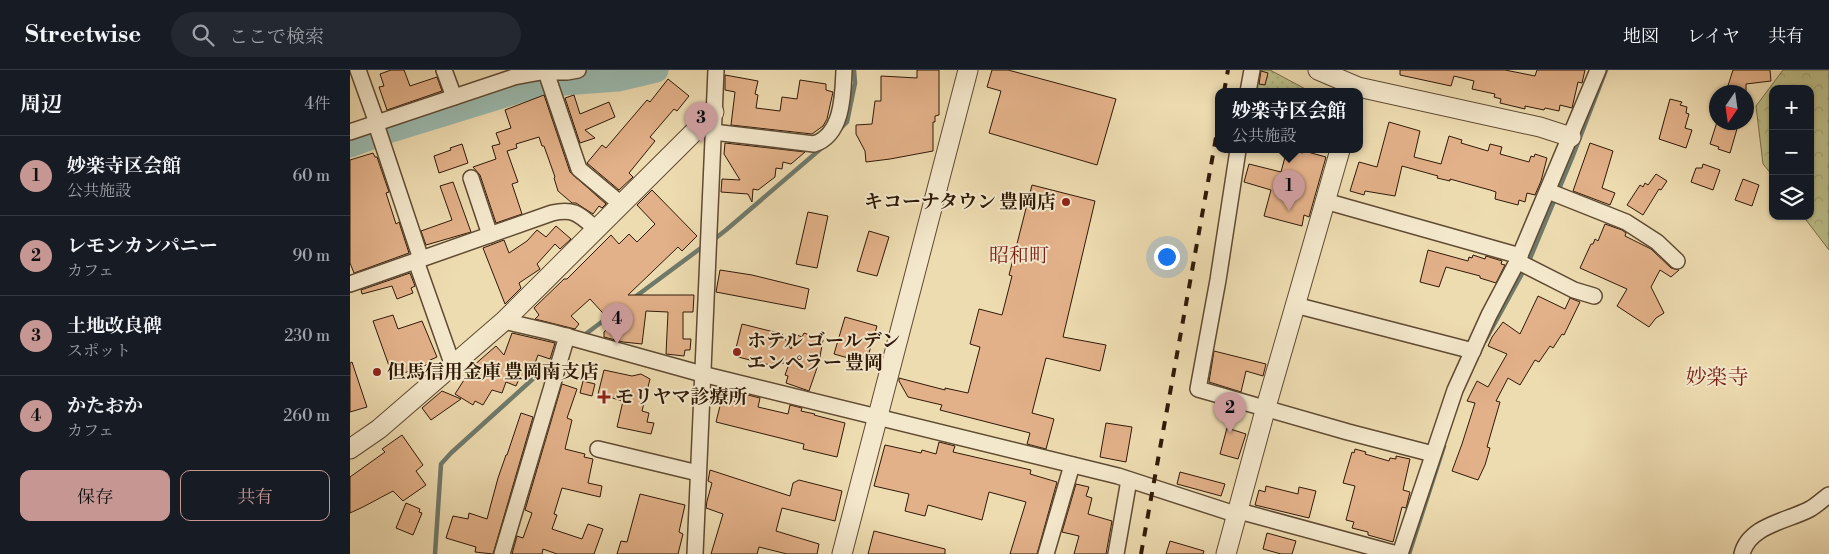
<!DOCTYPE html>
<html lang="ja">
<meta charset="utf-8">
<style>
body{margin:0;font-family:"Libre Bodoni","Noto Serif JP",serif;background:#242831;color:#f1f3f6}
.controls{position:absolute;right:15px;top:15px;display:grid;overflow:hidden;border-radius:10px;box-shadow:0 1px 4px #0004}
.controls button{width:45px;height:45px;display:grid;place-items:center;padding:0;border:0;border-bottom:1px solid #363941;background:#171b24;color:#f1f3f6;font:25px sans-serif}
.compass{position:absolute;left:1359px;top:15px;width:45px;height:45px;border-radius:50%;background:#171b24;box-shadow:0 1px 4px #0004;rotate:193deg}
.you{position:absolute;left:816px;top:186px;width:18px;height:18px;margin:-12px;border:4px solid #fff;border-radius:50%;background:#1a73e8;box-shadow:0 0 0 8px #1a73e833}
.badge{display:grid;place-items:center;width:32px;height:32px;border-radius:50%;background:#c59692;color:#111;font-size:16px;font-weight:700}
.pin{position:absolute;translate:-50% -41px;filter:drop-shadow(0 1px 2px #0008)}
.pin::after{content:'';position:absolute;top:26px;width:18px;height:15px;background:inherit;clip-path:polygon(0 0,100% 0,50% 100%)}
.popup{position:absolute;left:865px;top:18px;width:148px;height:65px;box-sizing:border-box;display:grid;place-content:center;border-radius:10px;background:#171b24;filter:drop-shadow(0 1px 4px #0005);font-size:16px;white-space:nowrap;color:#9ea1a6}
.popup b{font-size:19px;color:#f1f3f6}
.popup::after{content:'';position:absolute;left:50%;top:100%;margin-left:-10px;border:10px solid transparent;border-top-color:#171b24}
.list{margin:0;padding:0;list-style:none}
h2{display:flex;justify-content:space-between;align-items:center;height:65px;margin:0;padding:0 20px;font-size:21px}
h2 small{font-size:16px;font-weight:400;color:#9ea1a6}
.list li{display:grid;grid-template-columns:32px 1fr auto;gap:15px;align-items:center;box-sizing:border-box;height:80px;padding:0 20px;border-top:1px solid #363941}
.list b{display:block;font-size:19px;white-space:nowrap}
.list p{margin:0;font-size:16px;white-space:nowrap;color:#9ea1a6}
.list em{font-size:16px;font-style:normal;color:#9ea1a6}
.actions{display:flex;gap:10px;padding:15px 20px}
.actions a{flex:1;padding:11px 0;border:1px solid #c59692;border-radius:10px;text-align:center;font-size:18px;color:#c59692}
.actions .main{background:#c59692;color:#111}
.icon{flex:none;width:28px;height:28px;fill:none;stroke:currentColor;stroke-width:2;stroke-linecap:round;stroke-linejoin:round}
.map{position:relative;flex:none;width:1479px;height:484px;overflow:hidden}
header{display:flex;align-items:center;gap:30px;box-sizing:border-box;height:70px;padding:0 25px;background:#171b24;border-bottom:1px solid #363941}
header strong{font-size:24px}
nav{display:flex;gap:28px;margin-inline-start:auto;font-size:18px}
.search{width:350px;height:45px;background:#242831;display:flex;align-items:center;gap:12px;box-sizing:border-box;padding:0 18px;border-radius:28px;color:#9ea1a6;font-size:19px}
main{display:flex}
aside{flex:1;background:#171b24}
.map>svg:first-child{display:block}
</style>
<header>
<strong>Streetwise</strong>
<div class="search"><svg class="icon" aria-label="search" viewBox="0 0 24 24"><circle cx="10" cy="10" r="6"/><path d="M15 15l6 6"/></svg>ここで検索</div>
<nav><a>地図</a><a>レイヤ</a><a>共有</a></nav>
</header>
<main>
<aside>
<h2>周辺<small>4件</small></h2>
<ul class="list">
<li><span class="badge">1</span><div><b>妙楽寺区会館</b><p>公共施設</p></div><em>60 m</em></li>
<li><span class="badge">2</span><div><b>レモンカンパニー</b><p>カフェ</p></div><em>90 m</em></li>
<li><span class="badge">3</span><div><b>土地改良碑</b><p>スポット</p></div><em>230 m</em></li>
<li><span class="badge">4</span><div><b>かたおか</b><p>カフェ</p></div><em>260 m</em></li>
</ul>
<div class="actions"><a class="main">保存</a><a>共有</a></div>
</aside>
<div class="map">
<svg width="1479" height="484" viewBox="0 0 1479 484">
<defs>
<pattern id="forest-crowns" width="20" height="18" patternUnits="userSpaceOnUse" patternTransform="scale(1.25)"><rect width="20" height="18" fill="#bcbf89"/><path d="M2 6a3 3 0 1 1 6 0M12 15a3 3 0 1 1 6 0" fill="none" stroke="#a2a475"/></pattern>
<pattern id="park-dots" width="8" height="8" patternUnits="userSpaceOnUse" patternTransform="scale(1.25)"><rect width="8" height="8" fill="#bcbf89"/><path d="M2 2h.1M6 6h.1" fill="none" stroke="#a2a475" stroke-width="1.8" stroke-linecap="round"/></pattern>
</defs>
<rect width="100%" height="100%" fill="#eedcb1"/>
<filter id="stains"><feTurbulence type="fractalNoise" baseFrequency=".004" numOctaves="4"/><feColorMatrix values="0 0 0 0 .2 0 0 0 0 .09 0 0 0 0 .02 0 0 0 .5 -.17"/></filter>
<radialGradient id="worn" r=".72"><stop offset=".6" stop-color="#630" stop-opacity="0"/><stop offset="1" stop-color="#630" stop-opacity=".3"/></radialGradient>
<path fill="url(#forest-crowns)" stroke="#766c48" d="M1433 0H1479V180L1453 146H1460V19H1423V106L1413 94 1406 36Z"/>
<path fill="url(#park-dots)" stroke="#766c48" d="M905 0H920L961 22H901Z"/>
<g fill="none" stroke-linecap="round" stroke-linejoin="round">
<g stroke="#6f7a6c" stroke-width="4.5">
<path d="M488 61 497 52 505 13 504 0"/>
<path d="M362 171 376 160 474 76"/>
<path d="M285 227 355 175"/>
<path d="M233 266 261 245"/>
<path d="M1135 271 1179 191 1222 88 1256 0"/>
<path d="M85 484 91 394 101 383 206 288"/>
<path d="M1059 484 1094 376"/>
</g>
<path stroke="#9abbb0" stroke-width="25" d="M0 75 41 60 187 15 268 9 306 0"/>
</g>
<g fill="#e3b189" stroke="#2f1907">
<path d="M41 0H54L60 16 87 7 92 21 37 40 29 17 34 16 30 4Z"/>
<path d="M567 0H589V45L585 46V52H583V81L540 89 516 92 515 81 506 64V55L522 54 525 31H531V6L567 8Z"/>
<path d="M642 0H658L766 29 747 95 639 63 651 21 637 17Z"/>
<path d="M1050 0H1155L1185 6 1187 0H1235L1232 13 1228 12 1222 38 1210 35 1209 41 1195 38 1194 40 1175 36V39L1150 33 1151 29 1144 27 1145 24 1122 19 1124 11 1104 6 1101 16 1050 5Z"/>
<path d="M1383 0H1420L1421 11 1396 14V22H1376Z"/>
<path d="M911 1 918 3 915 15 909 14Z"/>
<path d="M375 5 408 11 405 24 408 25 406 38 430 41 432 27 447 29 450 10 476 14V20L483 22 477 49 473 56 462 64 381 55 385 22 375 20Z"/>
<path d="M318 9 339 26 327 41 324 39 300 67 305 71 279 103 283 107 269 120 237 93 252 75 256 78 297 30 300 32Z"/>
<path d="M194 25 220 102 256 134 252 138 249 136 243 144 226 133H222L208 121 204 108 205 107 194 76H192L189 67 166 74 167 78 157 81 168 112 162 114 172 144 146 153 130 105 123 97 146 89 142 76 150 74 146 63 161 58 155 40Z"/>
<path d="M224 25 230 44 259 32 265 47 235 60 245 68 230 73 215 28Z"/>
<path d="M1320 29 1332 32 1330 35 1337 37 1336 43 1339 44 1335 58 1342 60 1336 78 1309 69Z"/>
<path d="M1039 52 1070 61 1064 87 1091 94 1099 66 1112 70 1111 73 1138 81 1140 74 1152 77 1150 84 1179 92 1181 86 1184 87 1185 84 1197 88 1191 111 1185 125 1177 123 1175 132 1169 130 1168 135 1145 129 1146 122 1140 120 1100 109V111L1087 108 1088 106 1052 96 1045 126 1015 121 1014 125 1000 121 1009 92 1027 97Z"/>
<path d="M1367 52H1389L1380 83 1368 79 1369 77 1360 74Z"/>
<path d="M375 73 455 82 441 94 433 92 432 99 426 98 425 107 408 120 403 119 402 132 398 124 371 122 372 109 390 110 374 84Z"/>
<path d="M1240 73 1263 81 1252 118 1265 123 1260 135 1223 121Z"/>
<path d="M112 74 118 93 89 103 84 86 101 80 100 78Z"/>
<path d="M942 81 953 83 954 81 976 87 959 147 954 145 952 156 914 146 921 120 894 112 899 94 931 102 935 87 940 89Z"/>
<path d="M23 83 25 87H27L39 122 36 123 46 154 49 152 59 183 4 203 0 193V90Z"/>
<path d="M1353 94 1370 100 1363 120 1341 112 1346 98H1352Z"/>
<path d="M1306 104 1317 111 1311 120 1309 119 1293 145 1277 135 1290 115 1293 117 1295 113 1298 115Z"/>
<path d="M1393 109 1409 115 1402 136 1385 130Z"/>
<path d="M103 112 121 162 76 175 71 161 102 150 90 116Z"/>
<path d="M682 115 745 131 713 267 756 275 750 301 696 288 682 343 704 349 696 379 677 374 680 363 590 340 592 335 558 327 549 311V308L595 320V318L618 323 630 277 620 274 629 239 652 245 662 206 659 205Z"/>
<path d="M302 120 347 166 332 181 328 177 278 225H344L343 242H333V269H341L340 280H335L334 286 316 284 318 242 296 241 292 274 273 272 254 267V262L263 254 240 229 221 246 229 254 225 259 185 249 189 245 184 238 214 209H217L261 165 269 174 279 164 287 172 305 154 287 135Z"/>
<path d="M458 142 478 146 467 198 446 194Z"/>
<path d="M1255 154 1272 160 1276 163 1275 166 1301 179 1321 198 1329 200 1321 207 1310 200 1301 217 1314 243 1306 248 1299 257 1267 236 1277 219 1230 198 1241 174H1243L1245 169 1248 171Z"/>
<path d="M206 156 221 169 210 179 205 174 187 194 190 199 169 213 171 218 155 234 133 178 154 170 159 183 177 171 187 160 196 167Z"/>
<path d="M519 161 539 167 527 206 507 201Z"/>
<path d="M1078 180 1118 191 1119 187 1122 188 1123 185 1135 189 1136 186 1152 191 1151 194 1155 195 1146 213 1130 208V206L1096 197 1089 217 1070 212Z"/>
<path d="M370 200 402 205 459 219 455 239 366 222Z"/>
<path d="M60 203 65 216 61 218 63 223 47 229 42 216 12 224 11 220Z"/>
<path d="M1188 226 1215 239 1220 228 1230 232 1214 265 1212 264 1203 278 1200 276 1189 292 1185 290 1170 315 1158 308 1146 331 1150 332 1137 377 1140 378 1135 395 1128 410 1102 401 1112 374 1125 333 1117 331 1127 311 1138 317 1157 284 1138 276 1142 267 1153 252 1170 264Z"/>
<path d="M43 245 48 259 72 251 87 287 78 291 79 294 43 307 23 251Z"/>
<path d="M495 247 527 256 516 293 484 284Z"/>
<path d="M392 254 432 264 441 279 447 265 452 267 454 263 473 270 469 292 459 321 436 313 438 306 435 305 440 291 424 296 384 286Z"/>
<path d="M162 263 205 273 200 289 188 285 184 296 181 295 177 309 170 307 166 316 156 312 152 323 142 320 133 335 125 331 123 335 105 324 123 296 146 276 154 285Z"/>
<path d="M864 281 916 294 913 306 896 301 891 322 859 312Z"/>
<path d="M2 292 17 337 0 342V293Z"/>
<path d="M254 300 282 306 291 304 300 309 292 341 299 343 297 352 304 353 301 364 267 357 273 331 248 324Z"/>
<path d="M233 311 245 314 242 326 230 323Z"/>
<path d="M212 314 227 319 217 348 222 350 215 379 235 384 234 387 243 389 238 413 252 416 250 427 212 418 204 444 207 445 202 459 232 469 238 454 253 459 244 484H207L193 479 192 484H162L167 466 173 468 182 443 175 440Z"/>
<path d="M92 321 111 329 81 350 72 338Z"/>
<path d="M394 324 410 328 408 337 438 344 440 335 452 338 451 341 465 344 464 345 495 353 487 387 453 379 454 374 366 352 372 328 392 333Z"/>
<path d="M171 343 183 347 143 484 125 482 126 477 96 468 103 446 118 449 119 443 137 449 148 408 156 385H157Z"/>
<path d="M756 353 782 357 776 392 750 387Z"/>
<path d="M877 358 896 364 888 389 870 384Z"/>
<path d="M52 365 73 395 66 401 76 415 53 431 43 421 13 437 0 443V407L35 382 32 379Z"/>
<path d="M589 372 605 376 603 382 681 400 680 404 707 412 687 484H660L676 432 639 422 632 450 578 435 575 446 555 441 559 424 524 416 535 375 571 383 572 380 586 384Z"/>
<path d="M1005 379 1016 382 1015 384 1039 391 1040 388 1046 389V386L1060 389 1053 420 1060 422 1056 438 1052 437 1043 472 1018 465V462L1002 458 1004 452 996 450 1005 416 993 413 1002 382 1004 383Z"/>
<path d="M360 400 440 426 443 413 449 410 492 421 485 451 432 438 426 461 469 474 467 484H437L409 477 407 484H361L373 444 356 438 357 431 362 413 358 411Z"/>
<path d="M830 402 875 414 871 426 827 414Z"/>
<path d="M726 414 739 417 736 426 742 428 738 444 762 451 756 484H724L729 466 712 462Z"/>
<path d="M916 416 948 424 949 417 966 421 959 448 905 435 909 420 915 422Z"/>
<path d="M290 424 335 435 329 462 333 464 328 484H267L271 471 277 472Z"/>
<path d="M56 433 70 439 69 442 72 443 63 465 46 458Z"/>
<path d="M524 461 595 479V484H518Z"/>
<path d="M917 463 946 471 942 484H931L913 479Z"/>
<path d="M820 471 854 481 853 484H816Z"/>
</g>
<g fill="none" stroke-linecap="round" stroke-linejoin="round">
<g stroke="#5f4a32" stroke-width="18">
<g id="minor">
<path d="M8 0 27 53"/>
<path d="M94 0 104 27"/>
<path d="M196 2 229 99 271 134"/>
<path d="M898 22 902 0"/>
<path d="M26 54 71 189"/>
<path d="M0 62 164 7 191 2H217L228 0"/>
<path d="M363 62 464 74C493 65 493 24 494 0"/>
<path d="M888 80 868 210 848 319 998 362 1083 384"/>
<path d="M121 108 140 165"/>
<path d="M1198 121 1276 152 1307 172 1327 191"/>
<path d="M975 131 1170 186"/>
<path d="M66 191 103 296"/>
<path d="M1167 191 1224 220 1244 226"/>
<path d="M0 214 202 143C224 138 229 144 246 159"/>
<path d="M945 235 1123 281"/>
<path d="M154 251 201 262 352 304 768 406 888 445"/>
<path d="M248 379 348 403"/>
<path d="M889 441 1047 484"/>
<path d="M152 484 217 266"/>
<path d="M345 484 366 0"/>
<path d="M696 484 722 395"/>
<path d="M766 484 779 410"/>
<path d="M1050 484 1105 320 1139 245 1168 190 1248 0"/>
<path d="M1392 484C1399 455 1438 451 1460 439 1467 435 1473 429 1479 425"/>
</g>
</g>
<g stroke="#5f4a32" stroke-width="21">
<g id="tertiary">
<path d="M968 0 1008 17 1190 57 1221 67"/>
<path d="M0 379 29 359 154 251 364 42"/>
<path d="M492 484 618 0"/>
<path d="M876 484 916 337 990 80"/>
</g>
</g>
<use href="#minor" stroke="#f4e8cc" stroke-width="15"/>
<use href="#tertiary" stroke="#f4e8cc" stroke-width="19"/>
<g stroke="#2f1907" stroke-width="4" stroke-dasharray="9 9" stroke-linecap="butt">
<path d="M874 22 878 0"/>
<path d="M791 484 869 51"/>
</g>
</g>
<g fill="#8f2418" stroke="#f4e8cc" stroke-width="2">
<circle cx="716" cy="132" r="5"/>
<circle cx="387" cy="282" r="5"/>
<circle cx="27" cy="302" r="5"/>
<path d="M251.5 319.5h5v5h5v5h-5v5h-5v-5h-5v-5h5z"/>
</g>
<g text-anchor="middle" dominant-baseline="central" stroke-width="4" stroke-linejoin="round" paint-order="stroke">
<g font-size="19" font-weight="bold" fill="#2f1907" stroke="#f4e8cc" text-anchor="start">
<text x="706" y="132" text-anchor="end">キコーナタウン 豊岡店</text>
<text x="397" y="271">ホテル ゴールデン<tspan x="397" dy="22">エンペラー 豊岡</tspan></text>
<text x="37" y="302">但馬信用金庫 豊岡南支店</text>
<text x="265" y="327">モリヤマ診療所</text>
</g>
<g font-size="20" fill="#7a1f14" stroke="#f4e8cc">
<text x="669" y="186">昭和町</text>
</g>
<g font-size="21" fill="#7a1f14" stroke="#f4e8cc">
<text x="1367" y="308">妙楽寺</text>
</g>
</g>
<rect width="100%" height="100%" filter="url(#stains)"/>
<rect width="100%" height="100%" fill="url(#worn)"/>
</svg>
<div class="controls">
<button>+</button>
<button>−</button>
<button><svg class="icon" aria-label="layers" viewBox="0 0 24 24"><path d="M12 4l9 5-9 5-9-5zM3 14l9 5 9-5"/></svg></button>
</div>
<svg class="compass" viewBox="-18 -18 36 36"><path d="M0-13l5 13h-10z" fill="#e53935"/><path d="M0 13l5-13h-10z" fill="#9ea1a6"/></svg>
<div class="you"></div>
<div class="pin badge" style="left:939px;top:141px">1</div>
<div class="popup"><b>妙楽寺区会館</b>公共施設</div>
<div class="pin badge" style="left:880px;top:363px">2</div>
<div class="pin badge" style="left:351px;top:73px">3</div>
<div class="pin badge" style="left:267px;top:274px">4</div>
</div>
</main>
